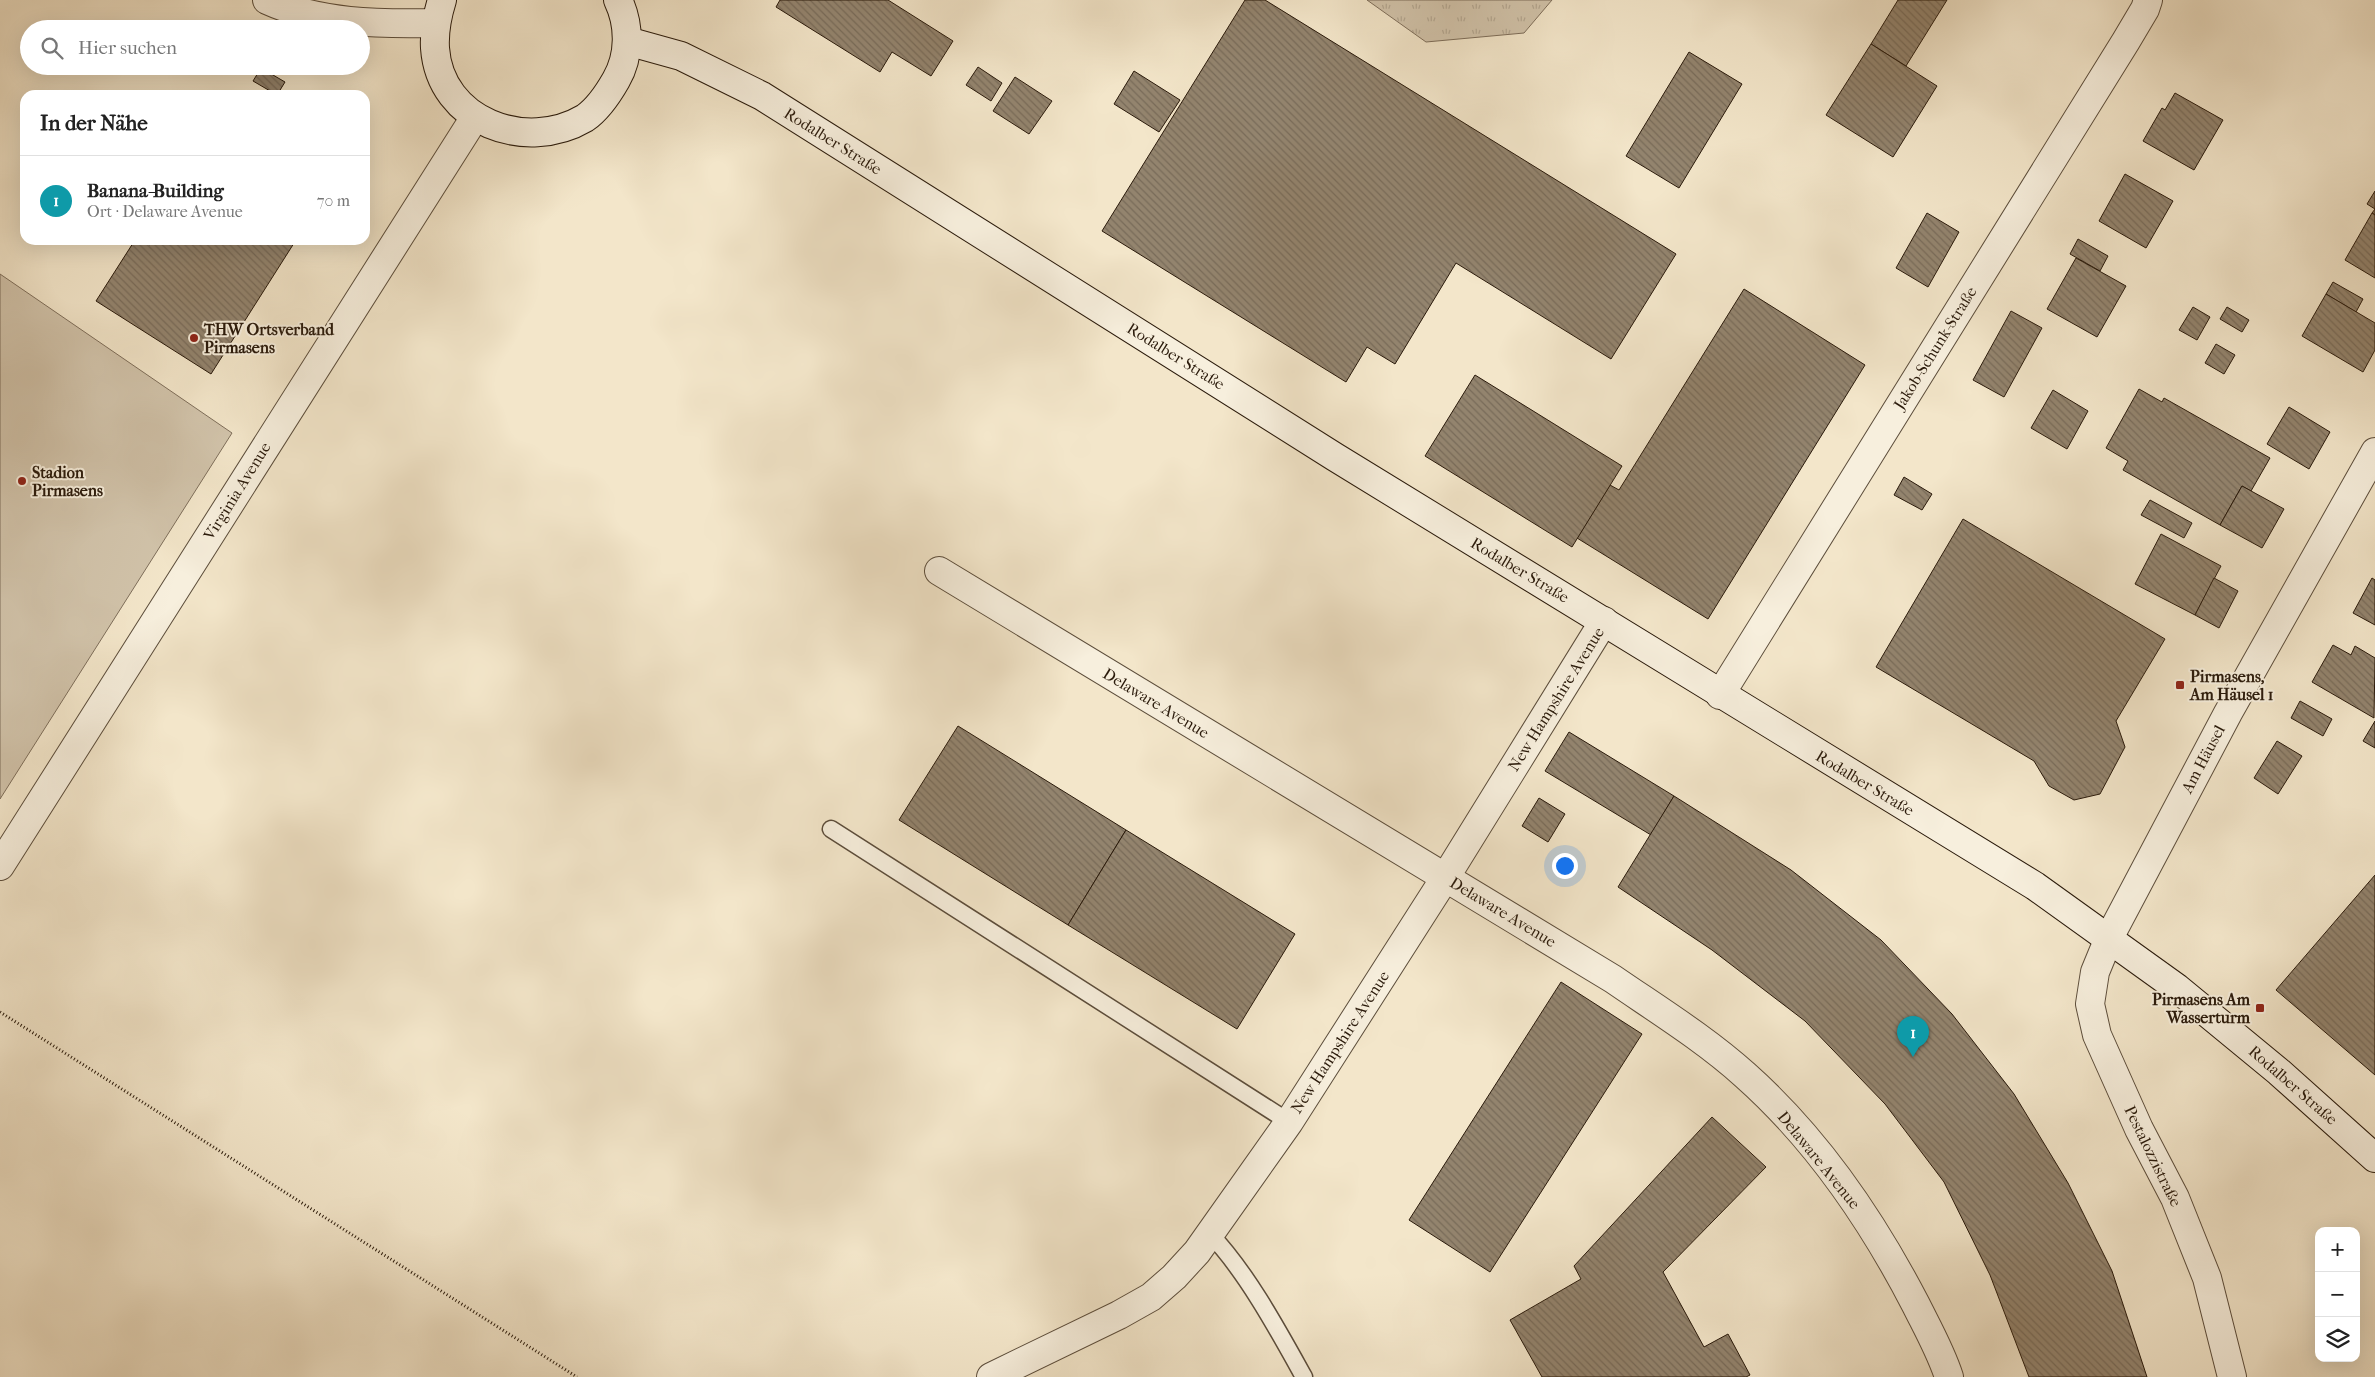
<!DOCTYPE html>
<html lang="de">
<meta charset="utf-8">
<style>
body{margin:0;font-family:"IM FELL French Canon",serif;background:#f2f2f2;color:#222}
.controls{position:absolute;right:15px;bottom:15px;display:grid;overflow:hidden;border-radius:10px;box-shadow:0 5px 20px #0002}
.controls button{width:45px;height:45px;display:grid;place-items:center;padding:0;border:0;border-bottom:1px solid #e0e0e0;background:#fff;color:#222;font:25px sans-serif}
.you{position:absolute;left:1564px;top:865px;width:18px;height:18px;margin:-12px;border:4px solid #fff;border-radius:50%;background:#1a73e8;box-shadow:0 0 0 8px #1a73e833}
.badge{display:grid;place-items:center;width:32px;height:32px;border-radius:50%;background:#b45309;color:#fff;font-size:16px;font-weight:700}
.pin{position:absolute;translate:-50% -41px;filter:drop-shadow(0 1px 2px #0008)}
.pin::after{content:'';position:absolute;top:26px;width:18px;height:15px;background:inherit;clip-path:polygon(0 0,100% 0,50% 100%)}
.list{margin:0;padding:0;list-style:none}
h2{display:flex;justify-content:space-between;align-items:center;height:65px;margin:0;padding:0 20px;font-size:21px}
h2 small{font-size:16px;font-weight:400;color:#767676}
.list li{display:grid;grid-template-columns:32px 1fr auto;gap:15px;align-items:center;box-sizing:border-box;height:90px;padding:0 20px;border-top:1px solid #e0e0e0}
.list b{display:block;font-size:19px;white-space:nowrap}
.list p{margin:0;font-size:16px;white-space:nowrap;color:#767676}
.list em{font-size:16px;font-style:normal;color:#767676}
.icon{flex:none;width:28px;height:28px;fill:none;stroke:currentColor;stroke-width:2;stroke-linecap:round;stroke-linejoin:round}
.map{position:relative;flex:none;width:2375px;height:1377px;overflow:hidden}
.search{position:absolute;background:#fff;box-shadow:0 5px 20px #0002;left:20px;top:20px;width:350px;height:55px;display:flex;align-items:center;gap:12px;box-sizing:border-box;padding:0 18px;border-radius:28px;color:#767676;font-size:19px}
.panel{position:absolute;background:#fff;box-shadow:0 5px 20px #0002;left:20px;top:90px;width:350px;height:155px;border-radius:15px}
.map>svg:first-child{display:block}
</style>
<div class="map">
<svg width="2375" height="1377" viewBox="0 0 2375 1377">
<defs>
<pattern id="grass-tufts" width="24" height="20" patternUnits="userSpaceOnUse" patternTransform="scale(1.25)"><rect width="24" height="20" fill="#d1c3aa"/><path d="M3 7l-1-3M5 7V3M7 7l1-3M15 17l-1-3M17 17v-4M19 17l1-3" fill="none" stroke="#b4a791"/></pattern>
<pattern id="building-back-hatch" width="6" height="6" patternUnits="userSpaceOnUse" patternTransform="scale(1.25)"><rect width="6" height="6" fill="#93846e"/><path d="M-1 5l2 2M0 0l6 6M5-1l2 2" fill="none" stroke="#786b59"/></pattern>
</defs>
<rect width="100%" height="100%" fill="#f3e6ca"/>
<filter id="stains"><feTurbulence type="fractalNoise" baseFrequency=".004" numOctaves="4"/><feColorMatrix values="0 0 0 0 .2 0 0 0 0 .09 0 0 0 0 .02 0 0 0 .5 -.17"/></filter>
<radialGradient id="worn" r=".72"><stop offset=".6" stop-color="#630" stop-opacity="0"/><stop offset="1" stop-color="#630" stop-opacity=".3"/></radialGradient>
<path fill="url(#grass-tufts)" stroke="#7e6e5a" d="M1367 0H1552L1524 33 1426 42Z"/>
<path fill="#d1c3aa" stroke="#7e6e5a" d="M0 274 232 433 0 799Z"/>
<g fill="url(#building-back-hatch)" stroke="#2a1a0b">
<path d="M780 0H888L953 41 931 76 892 52 880 72 776 7Z"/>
<path d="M1245 0H1265L1676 254 1611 359 1456 263 1395 364 1367 347 1346 382 1102 231Z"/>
<path d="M1898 0H1947L1906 66 1871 44Z"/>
<path d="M1871 44 1937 86 1893 157 1826 115Z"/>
<path d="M1689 52 1742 84 1679 188 1626 156Z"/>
<path d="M978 67 1002 83 991 101 966 85Z"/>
<path d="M261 68 285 82 277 95 253 81Z"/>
<path d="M1134 71 1180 100 1159 132 1114 104Z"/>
<path d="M1015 77 1052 101 1029 134 993 111Z"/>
<path d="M2175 93 2223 120 2194 170 2143 141 2162 108 2165 110Z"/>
<path d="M2125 174 2173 201 2146 248 2099 221Z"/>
<path d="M2375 191V215L2372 213 2375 209 2367 204Z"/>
<path d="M1927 213 1959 232 1928 287 1896 268Z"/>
<path d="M2372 213 2375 215V278L2345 260Z"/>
<path d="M2078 239 2108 256 2100 271 2070 254Z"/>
<path d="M135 240H143L150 245 153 240H296L211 374 96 301Z"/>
<path d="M2076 258 2126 286 2097 337 2047 309Z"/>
<path d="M2333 282 2363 299 2356 312 2326 294Z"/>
<path d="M1744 289 1865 365 1708 619 1577 538 1610 485 1619 490Z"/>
<path d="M2326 294 2375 323V350L2363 372 2302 336Z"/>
<path d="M2193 307 2210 317 2197 340 2179 330Z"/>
<path d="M2227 307 2249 320 2242 332 2220 319Z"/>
<path d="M2011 311 2042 328 2004 397 1973 380Z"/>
<path d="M2216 344 2235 355 2224 374 2205 363Z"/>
<path d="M1475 375 1622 466 1572 547 1425 456Z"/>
<path d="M2139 389 2162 402 2164 398 2270 458 2251 491 2242 486 2220 525 2123 470 2128 461 2106 448Z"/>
<path d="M2053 390 2088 411 2067 449 2031 428Z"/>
<path d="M2289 407 2330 432 2309 469 2267 444Z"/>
<path d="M1904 477 1932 494 1922 510 1894 495Z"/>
<path d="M2242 486 2284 509 2262 548 2220 525Z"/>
<path d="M2150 500 2192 523 2184 538 2141 515Z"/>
<path d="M1963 519 2165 639 2116 721 2125 747 2100 794 2074 800 2049 786 2034 761 1876 667Z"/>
<path d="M2161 534 2221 566 2195 615 2135 584Z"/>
<path d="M2214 578 2238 591 2219 628 2195 615Z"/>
<path d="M2372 578 2375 580V625L2353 613Z"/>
<path d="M2333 645 2351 655 2355 646 2375 658 2374 718 2312 682Z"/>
<path d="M2300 701 2332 719 2323 736 2291 718Z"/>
<path d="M2375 721V748L2363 741Z"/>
<path d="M958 726 1126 830 1068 925 899 820Z"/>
<path d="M1569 732 1674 796 1651 835 1545 771Z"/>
<path d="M2277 741 2302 756 2278 794 2254 778Z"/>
<path d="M1674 796 1791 870 1881 940 1952 1014 2014 1094 2068 1183 2112 1271 2147 1377H2029L1990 1275 1944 1182 1885 1104 1805 1021 1712 950 1618 887Z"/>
<path d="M1539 798 1565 814 1548 842 1522 826Z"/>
<path d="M1126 830 1295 934 1237 1029 1068 925Z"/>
<path d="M2375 875V1075L2276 990Z"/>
<path d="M1561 982 1642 1034 1490 1272 1409 1220Z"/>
<path d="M1712 1117 1766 1167 1663 1272 1704 1347 1728 1334 1750 1375 1746 1377H1542L1510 1320 1581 1279 1574 1266Z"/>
</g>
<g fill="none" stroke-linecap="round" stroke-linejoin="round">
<g stroke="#5c4d3b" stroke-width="19">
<g id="service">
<path d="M831 829 1289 1122"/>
<path d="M1210 1234C1246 1271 1279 1332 1304 1377"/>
</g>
</g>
<g stroke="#5c4d3b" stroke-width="30">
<g id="minor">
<path d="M267 0C320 24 378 24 435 23"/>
<path d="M939 571 1613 979C1658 1010 1705 1039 1745 1075 1817 1139 1872 1220 1916 1305 1928 1329 1941 1352 1949 1377"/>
<path d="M1720 695 2126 41 2145 9 2148 0"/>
<path d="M0 866 475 117"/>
<path d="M991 1377 1119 1315 1151 1297 1174 1277 1197 1252 1289 1122 1445 878 1604 621"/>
<path d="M2232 1377 2207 1278 2175 1198 2139 1129 2097 1035 2090 1004 2095 972 2109 938 2228 713 2375 452"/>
</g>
</g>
<g stroke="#2a1a0b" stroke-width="30">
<g id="secondary">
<path d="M442 0C437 16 434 31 435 48 440 122 526 153 585 118 598 109 608 94 616 80 630 56 630 25 618 0"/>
<path d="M627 41 681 56 762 96 1335 457 2035 886 2177 988 2279 1072 2375 1158"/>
</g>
</g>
<path stroke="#2a1a0b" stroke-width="3" stroke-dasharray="1 2.5" stroke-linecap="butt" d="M0 1012 577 1377"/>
<use href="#service" stroke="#f7efdd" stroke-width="16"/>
<use href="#minor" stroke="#f7efdd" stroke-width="28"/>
<use href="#secondary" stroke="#f7efdd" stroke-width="28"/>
</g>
<g fill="#8f2418" stroke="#f7efdd" stroke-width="2">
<circle cx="194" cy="338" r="5"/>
<circle cx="22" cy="481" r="5"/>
<rect x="2175" y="680" width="10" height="10" rx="2.5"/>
<rect x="2255" y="1003" width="10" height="10" rx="2.5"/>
</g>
<g text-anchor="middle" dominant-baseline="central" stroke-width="4" stroke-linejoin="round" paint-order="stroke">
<g font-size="16" fill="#2a1a0b" stroke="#f7efdd">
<text transform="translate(833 141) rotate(32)">Rodalber Straße</text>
<text transform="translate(1935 348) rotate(-58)">Jakob-Schunk-Straße</text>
<text transform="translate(1176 356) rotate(32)">Rodalber Straße</text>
<text transform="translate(237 491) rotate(-58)">Virginia Avenue</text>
<text transform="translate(1520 570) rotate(31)">Rodalber Straße</text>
<text transform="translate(1556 699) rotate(-58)">New Hampshire Avenue</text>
<text transform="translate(1156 703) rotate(31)">Delaware Avenue</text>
<text transform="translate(2203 759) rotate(-62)">Am Häusel</text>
<text transform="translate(1865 783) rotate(31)">Rodalber Straße</text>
<text transform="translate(1503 912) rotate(31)">Delaware Avenue</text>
<text transform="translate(1340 1042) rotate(-57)">New Hampshire Avenue</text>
<text transform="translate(2293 1085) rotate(41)">Rodalber Straße</text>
<text transform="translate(2153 1156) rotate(64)">Pestalozzistraße</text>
<text transform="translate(1819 1160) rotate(51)">Delaware Avenue</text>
</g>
<g font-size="16" font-weight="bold" fill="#2a1a0b" stroke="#f7efdd" text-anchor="start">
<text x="204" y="329">THW Ortsverband<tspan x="204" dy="18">Pirmasens</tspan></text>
<text x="32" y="472">Stadion<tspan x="32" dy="18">Pirmasens</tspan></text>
<text x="2190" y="676">Pirmasens,<tspan x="2190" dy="18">Am Häusel 1</tspan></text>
<text x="2250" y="999" text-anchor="end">Pirmasens Am<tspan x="2250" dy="18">Wasserturm</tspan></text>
</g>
</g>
<rect width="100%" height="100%" filter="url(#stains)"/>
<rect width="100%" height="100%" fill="url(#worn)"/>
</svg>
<div class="controls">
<button>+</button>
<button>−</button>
<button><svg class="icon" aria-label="layers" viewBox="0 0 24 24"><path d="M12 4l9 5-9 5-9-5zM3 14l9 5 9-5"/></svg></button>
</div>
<div class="you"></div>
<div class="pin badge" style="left:1913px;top:1057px;background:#0f9aa8">1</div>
<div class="search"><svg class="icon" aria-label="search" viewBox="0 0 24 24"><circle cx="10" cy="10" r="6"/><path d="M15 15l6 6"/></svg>Hier suchen</div>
<section class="panel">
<h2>In der Nähe<small></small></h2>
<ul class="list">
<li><span class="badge" style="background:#0f9aa8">1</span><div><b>Banana-Building</b><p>Ort · Delaware Avenue</p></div><em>70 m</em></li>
</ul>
</section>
</div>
